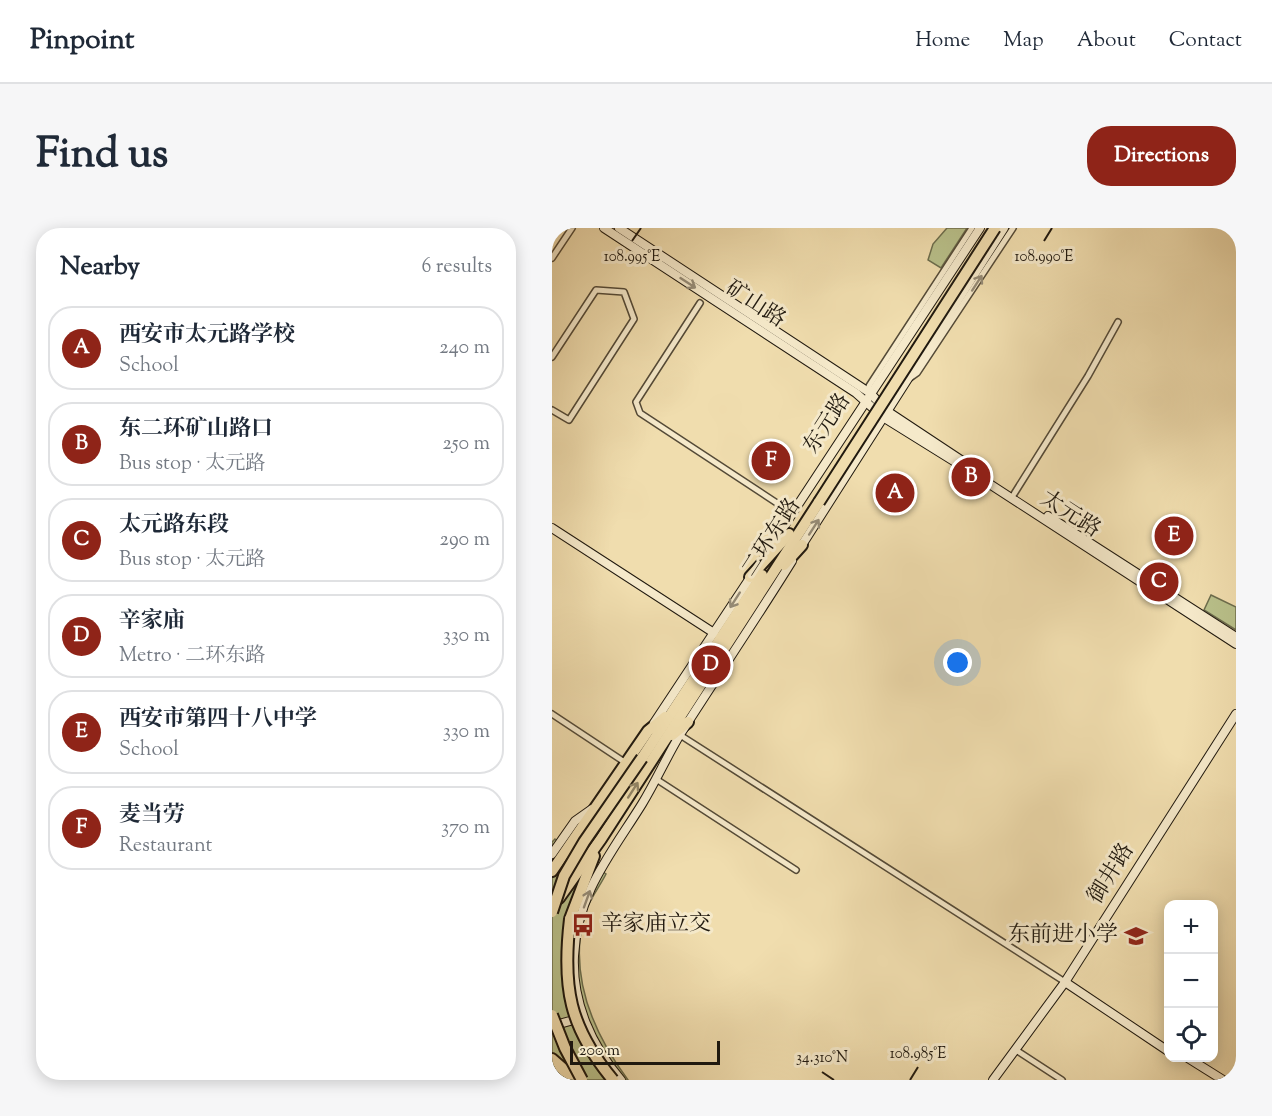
<!DOCTYPE html>
<meta charset="utf-8">
<style>
body{margin:0;font-family:"Sorts Mill Goudy","Noto Serif SC",serif;background:#f6f6f7;color:#1f2937}
.controls{position:absolute;right:18px;bottom:18px;display:grid;overflow:hidden;border-radius:12px;box-shadow:0 3px 15px #0003}
.controls button{width:54px;height:54px;display:grid;place-items:center;padding:0;border:0;border-bottom:2px solid #e0e1e3;background:#fff;color:#1f2937;font:30px sans-serif}
.scale{position:absolute;left:18px;bottom:15px;width:150px;box-sizing:border-box;padding-left:6px;border:3px solid #20190f;border-top:0;font-size:16px;line-height:21px;white-space:nowrap;color:#20190f;-webkit-text-stroke:4px #f5e9ca;paint-order:stroke}
.you{position:absolute;left:406px;top:435px;width:21px;height:21px;margin:-15px;border:4px solid #fff;border-radius:50%;background:#1a73e8;box-shadow:0 0 0 9px #1a73e833}
.badge{display:grid;place-items:center;width:39px;height:39px;border-radius:50%;background:#8f2418;color:#fff;font-size:20px;font-weight:700}
.pin{position:absolute;translate:-50% -50%;border:3px solid #fff;box-shadow:0 2px 6px #0006}
.list{margin:0;padding:0;list-style:none}
h2{display:flex;justify-content:space-between;align-items:center;height:78px;margin:0;padding:0 24px;font-size:26px}
h2 small{font-size:20px;font-weight:400;color:#747a83}
.list li{display:grid;grid-template-columns:39px 1fr auto;gap:18px;align-items:center;box-sizing:border-box;height:84px;margin:0 12px 12px;padding:0 12px;border:2px solid #e0e1e3;border-radius:24px}
.list b{display:block;font-size:22px;white-space:nowrap}
.list p{margin:0;font-size:20px;white-space:nowrap;color:#747a83}
.list em{font-size:20px;font-style:normal;color:#747a83}
.icon{flex:none;width:33px;height:33px;fill:none;stroke:currentColor;stroke-width:2;stroke-linecap:round;stroke-linejoin:round}
.map{position:relative;flex:none;width:684px;height:852px;overflow:hidden;border-radius:24px}
header{display:flex;align-items:center;gap:36px;box-sizing:border-box;height:84px;padding:0 30px;background:#fff;border-bottom:2px solid #e0e1e3}
header strong{font-size:28px}
nav{display:flex;gap:33px;margin-inline-start:auto;font-size:21px}
.intro{display:flex;align-items:center;justify-content:space-between;box-sizing:border-box;height:144px;padding:0 36px}
h1{margin:0;font-size:42px}
.button{padding:15px 27px;border-radius:24px;background:#8f2418;color:#fff;font-size:21px;font-weight:700}
main{display:flex;gap:36px;padding:0 36px}
aside{flex:1;background:#fff;border-radius:24px;box-shadow:0 3px 15px #0003}
.map>svg:first-child{display:block}
</style>
<header>
<strong>Pinpoint</strong>
<nav><a>Home</a><a>Map</a><a>About</a><a>Contact</a></nav>
</header>
<div class="intro"><h1>Find us</h1><a class="button">Directions</a></div>
<main>
<aside>
<h2>Nearby<small>6 results</small></h2>
<ul class="list">
<li><span class="badge">A</span><div><b>西安市太元路学校</b><p>School</p></div><em>240 m</em></li>
<li><span class="badge">B</span><div><b>东二环矿山路口</b><p>Bus stop · 太元路</p></div><em>250 m</em></li>
<li><span class="badge">C</span><div><b>太元路东段</b><p>Bus stop · 太元路</p></div><em>290 m</em></li>
<li><span class="badge">D</span><div><b>辛家庙</b><p>Metro · 二环东路</p></div><em>330 m</em></li>
<li><span class="badge">E</span><div><b>西安市第四十八中学</b><p>School</p></div><em>330 m</em></li>
<li><span class="badge">F</span><div><b>麦当劳</b><p>Restaurant</p></div><em>370 m</em></li>
</ul>
</aside>
<div class="map">
<svg width="684" height="852" viewBox="0 0 684 852">
<rect width="100%" height="100%" fill="#f0ddae"/>
<filter id="stains"><feTurbulence type="fractalNoise" baseFrequency=".00333" numOctaves="4"/><feColorMatrix values="0 0 0 0 .2 0 0 0 0 .09 0 0 0 0 .02 0 0 0 .5 -.17"/></filter>
<radialGradient id="worn" r=".72"><stop offset=".6" stop-color="#630" stop-opacity="0"/><stop offset="1" stop-color="#630" stop-opacity=".3"/></radialGradient>
<g fill="#b9c18b" stroke="#6c6d4d" stroke-width="1.5">
<path d="M395 0H415L389 40 376 32 381 16Z"/>
<path d="M659 367 684 379V402L652 382Z"/>
<path d="M3 611 54 646C47 660 34 676 31 692 18 750 42 806 76 852H0V614Z"/>
</g>
<g fill="none" stroke-linecap="round" stroke-linejoin="round">
<g stroke="#544a37" stroke-width="8">
<g id="street">
<path d="M0 30 20 0"/>
<path d="M148 75 84 174 88 185 240 285"/>
<path d="M0 129 44 62 72 64 82 91 17 192 0 182"/>
<path d="M358 150 365 145 461 0"/>
<path d="M318 165 317 158 420 0"/>
<path d="M462 266 536 148 566 94"/>
<path d="M0 486 74 535"/>
<path d="M128 507 513 754"/>
<path d="M104 551 244 642"/>
<path d="M464 822 510 852"/>
</g>
</g>
<g stroke="#20190f" stroke-width="10">
<g id="secondary">
<path d="M52 0 304 165 331 189 413 240 684 416"/>
<path d="M67 0 318 165 335 183 418 238"/>
<path d="M496 288 684 409"/>
<path d="M0 300 162 405"/>
<path d="M248 320 452 0"/>
<path d="M213 327 428 0"/>
<path d="M102 495 200 347"/>
<path d="M0 626 23 593 40 581"/>
<path d="M513 754 616 823"/>
<path d="M0 798 29 790"/>
<path d="M636 830 671 852"/>
<path d="M69 852C39 817 20 774 22 728 25 665 59 626 90 576 104 553 115 528 129 505 166 447 204 391 240 333"/>
<path d="M441 852 513 754 684 486"/>
</g>
</g>
<g stroke="#20190f" stroke-width="14">
<g id="highway">
<path d="M232 337 250 317"/>
<path d="M198 349 237 306"/>
<path d="M120 507 136 494"/>
<path d="M90 530 210 347"/>
<path d="M0 643 96 503 113 489"/>
<path d="M7 670 49 611 267 274"/>
<path d="M18 691 42 628"/>
<path d="M0 831 24 852"/>
<path d="M0 844 13 852"/>
</g>
</g>
<use href="#street" stroke="#f5e9ca" stroke-width="5"/>
<use href="#secondary" stroke="#f5e9ca" stroke-width="8"/>
<use href="#highway" stroke="#f0ddae" stroke-width="10"/>
<g stroke="#20190f" stroke-width="14" stroke-linecap="butt">
<g id="highway-bridge">
<path d="M267 274 443 0"/>
<path d="M0 684 12 648 32 614 90 530"/>
<path d="M18 691C10 759 17 799 61 852"/>
<path d="M0 787 13 820 30 852"/>
</g>
</g>
<use href="#highway-bridge" stroke="#f0ddae" stroke-width="10"/>
</g>
<defs><path id="oneway-shaft" d="M-6 0H5M1.5-3L5.5 0L1.5 3" fill="none" stroke-width="1.6" stroke-linecap="round" stroke-linejoin="round" transform="scale(1.5)"/></defs>
<g stroke="#958b76">
<use href="#oneway-shaft" transform="translate(136 55) rotate(33)"/>
<use href="#oneway-shaft" transform="translate(425 55) rotate(-57)"/>
<use href="#oneway-shaft" transform="translate(262 299) rotate(-57)"/>
<use href="#oneway-shaft" transform="translate(183 372) rotate(123)"/>
<use href="#oneway-shaft" transform="translate(35 671) rotate(-70)"/>
</g>
<use stroke="#928566" href="#oneway-shaft" transform="translate(81 562) rotate(-57)"/>
<path fill="none" stroke="#20190f" stroke-width="2" d="M80 13 89 0M492 13 500 0M270 844 282 852M358 852 366 839"/>
<defs>
<g id="bus-bare" transform="scale(1.8)"><path d="M-5-6H5V4H4V6H2V4H-2V6H-4V4H-5ZM-3.5-4V0h7V-4ZM-3.5 1.2v1.5H-2V1.2ZM2 1.2v1.5H3.5V1.2Z" fill="#8f2418" stroke="#f5e9ca" stroke-width="2.5" paint-order="stroke"/></g>
<g id="school-bare" transform="scale(1.8)"><path d="M0-5L7-2L0 1L-7-2ZM-4 1L0 2.5L4 1V4Q0 6-4 4Z" fill="#8f2418" stroke="#f5e9ca" stroke-width="2.5" paint-order="stroke"/></g>
</defs>
<g fill-rule="evenodd">
<use href="#bus-bare" x="31" y="697"/>
<use href="#school-bare" x="584" y="708"/>
</g>
<g text-anchor="middle" dominant-baseline="central" stroke-width="6" stroke-linejoin="round" paint-order="stroke">
<g font-size="22" fill="#20190f" stroke="#f5e9ca">
<text transform="translate(203 77) rotate(33)">矿山路</text>
<text transform="translate(276 196) rotate(-57)">东元路</text>
<text transform="translate(518 287) rotate(33)">太元路</text>
<text transform="translate(220 310) rotate(-57)">二环东路</text>
<text transform="translate(560 646) rotate(-58)">御井路</text>
</g>
<g font-size="22" fill="#20190f" stroke="#f5e9ca" text-anchor="start">
<text x="49" y="697">辛家庙立交</text>
<text x="566" y="708" text-anchor="end">东前进小学</text>
</g>
</g>
<g font-size="15" text-anchor="middle" fill="#20190f" stroke="#f5e9ca" stroke-width="6" stroke-linejoin="round" paint-order="stroke">
<text x="80" y="33">108.995°E</text>
<text x="492" y="33">108.990°E</text>
<text x="366" y="830">108.985°E</text>
<text x="270" y="834">34.310°N</text>
</g>
<rect width="100%" height="100%" filter="url(#stains)"/>
<rect width="100%" height="100%" fill="url(#worn)"/>
</svg>
<div class="controls">
<button>+</button>
<button>−</button>
<button><svg class="icon" aria-label="locate" viewBox="0 0 24 24"><circle cx="12" cy="12" r="6"/><path d="M12 2v4M12 18v4M2 12h4M18 12h4"/></svg></button>
</div>
<div class="scale">200 m</div>
<div class="you"></div>
<div class="pin badge" style="left:343px;top:265px">A</div>
<div class="pin badge" style="left:419px;top:249px">B</div>
<div class="pin badge" style="left:607px;top:354px">C</div>
<div class="pin badge" style="left:159px;top:437px">D</div>
<div class="pin badge" style="left:622px;top:308px">E</div>
<div class="pin badge" style="left:219px;top:233px">F</div>
</div>
</main>
